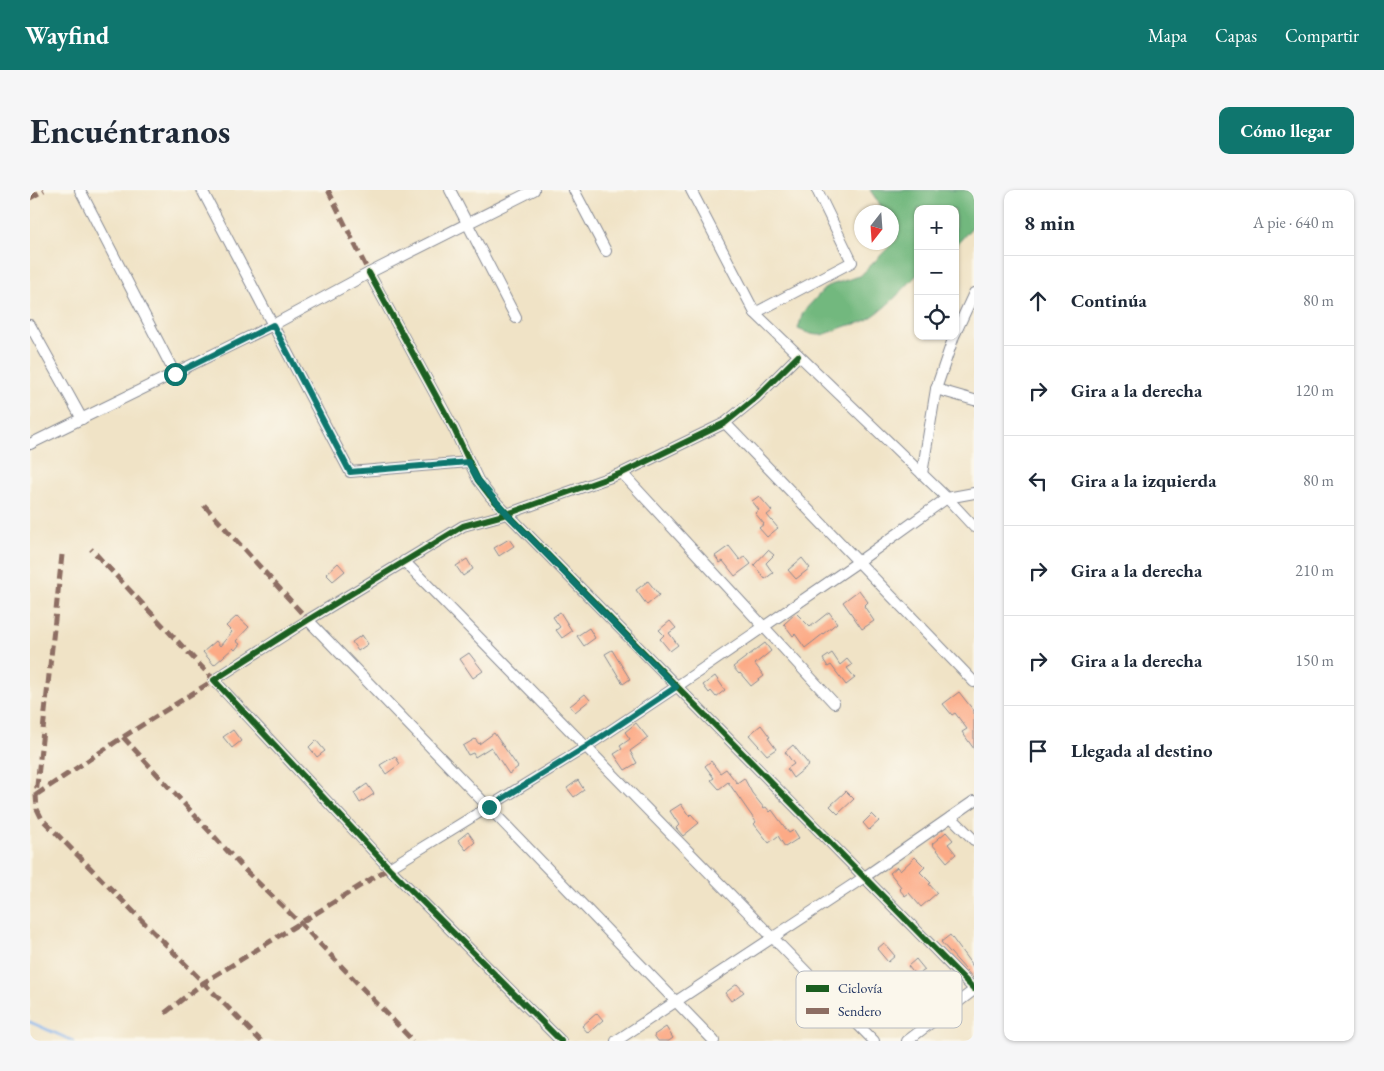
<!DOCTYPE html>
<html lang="es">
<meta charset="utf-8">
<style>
body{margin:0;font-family:"EB Garamond",serif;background:#f6f6f7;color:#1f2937}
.controls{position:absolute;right:15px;top:15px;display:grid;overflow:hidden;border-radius:10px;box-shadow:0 1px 4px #0004}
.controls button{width:45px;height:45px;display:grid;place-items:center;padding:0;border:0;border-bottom:1px solid #e0e1e3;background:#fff;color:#1f2937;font:25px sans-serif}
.compass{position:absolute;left:824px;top:15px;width:45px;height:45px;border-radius:50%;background:#fff;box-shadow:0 1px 4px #0004;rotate:197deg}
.stop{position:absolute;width:15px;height:15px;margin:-11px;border:4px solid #0f766e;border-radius:50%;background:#fff}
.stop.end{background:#0f766e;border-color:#fff;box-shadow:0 1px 5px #0008}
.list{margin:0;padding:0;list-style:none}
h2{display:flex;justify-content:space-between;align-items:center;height:65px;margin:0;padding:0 20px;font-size:21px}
h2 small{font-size:16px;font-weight:400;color:#747a83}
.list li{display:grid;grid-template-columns:32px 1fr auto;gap:15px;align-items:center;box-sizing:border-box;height:90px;padding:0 20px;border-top:1px solid #e0e1e3}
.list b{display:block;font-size:19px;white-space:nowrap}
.list em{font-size:16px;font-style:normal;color:#747a83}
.icon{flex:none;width:28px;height:28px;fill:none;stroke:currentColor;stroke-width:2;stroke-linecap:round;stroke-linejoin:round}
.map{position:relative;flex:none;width:944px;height:851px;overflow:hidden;border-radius:10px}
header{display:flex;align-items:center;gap:30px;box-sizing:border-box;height:70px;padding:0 25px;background:#0f766e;color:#fff}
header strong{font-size:24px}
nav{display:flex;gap:28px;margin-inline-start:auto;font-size:18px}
.intro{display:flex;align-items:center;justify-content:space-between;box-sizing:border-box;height:120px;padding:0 30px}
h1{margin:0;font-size:35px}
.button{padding:12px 22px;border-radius:10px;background:#0f766e;color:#fff;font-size:18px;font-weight:700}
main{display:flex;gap:30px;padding:0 30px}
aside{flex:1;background:#fff;border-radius:10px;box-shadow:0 1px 4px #0004}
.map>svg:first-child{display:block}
</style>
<header>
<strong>Wayfind</strong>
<nav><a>Mapa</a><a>Capas</a><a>Compartir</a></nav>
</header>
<div class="intro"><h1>Encuéntranos</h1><a class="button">Cómo llegar</a></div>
<main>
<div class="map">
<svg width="944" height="851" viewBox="0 0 944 851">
<rect width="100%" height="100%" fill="#fbf7ec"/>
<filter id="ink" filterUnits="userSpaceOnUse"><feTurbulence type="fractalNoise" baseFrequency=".02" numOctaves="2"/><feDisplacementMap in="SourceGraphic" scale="10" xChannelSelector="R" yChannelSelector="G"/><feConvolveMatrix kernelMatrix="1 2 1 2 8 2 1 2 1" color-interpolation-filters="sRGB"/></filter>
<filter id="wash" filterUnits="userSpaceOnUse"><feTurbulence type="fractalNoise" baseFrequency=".0096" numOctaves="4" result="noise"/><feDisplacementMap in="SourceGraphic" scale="20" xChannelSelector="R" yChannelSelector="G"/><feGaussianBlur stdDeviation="1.12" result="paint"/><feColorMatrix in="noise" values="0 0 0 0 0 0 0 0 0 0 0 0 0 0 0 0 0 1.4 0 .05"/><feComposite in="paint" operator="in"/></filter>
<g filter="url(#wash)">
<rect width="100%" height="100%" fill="#f0e3c6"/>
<path fill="#72b87e" stroke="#46746e" d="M840 0H944V35L929 52 925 59V19H888V84C872 100 855 120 835 131 829 134 822 134 816 136 793 144 793 150 768 139L773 122 797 96 830 86 868 48 862 32V22H855Z"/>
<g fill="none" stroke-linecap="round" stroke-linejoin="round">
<path stroke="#81b0eb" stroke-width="3" d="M0 832 43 851"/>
</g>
<g id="blocks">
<g fill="#fcaa86">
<path d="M729 306 742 321 737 325 748 338 737 347 729 338 734 334 725 323 729 320 722 311Z"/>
<path d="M479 349 484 356 469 366 464 358Z"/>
<path d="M699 356 710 370 715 366 721 374 705 386 693 371 690 373 685 366Z"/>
<path d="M738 360 744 365 736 373 743 383 735 389 724 375Z"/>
<path d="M772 368 780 378 766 389 758 380Z"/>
<path d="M437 369 443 379 433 386 426 376Z"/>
<path d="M308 373 315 381 303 391 296 384Z"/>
<path d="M618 391 629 405 617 415 606 400Z"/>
<path d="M829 400 838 412 834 416 844 431 832 439 813 412Z"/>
<path d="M530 422 542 441 532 448 526 440 530 437 523 427Z"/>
<path d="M799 422 807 433 775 458 765 444 763 446 754 434 766 423 780 437Z"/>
<path d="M207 426 219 437 206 451 210 454 205 460 203 458 184 475 173 462 186 451 190 456 202 442 196 436Z"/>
<path d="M640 431 646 438 639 443 648 455 640 461 630 449 634 445 629 440Z"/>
<path d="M559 438 565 448 554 456 547 446Z"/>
<path d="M332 445 338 454 328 461 322 452Z"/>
<path d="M735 453 741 461 725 474 734 486 721 496 710 483 709 484 703 477Z"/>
<path d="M582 460 600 489 593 494 575 464Z"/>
<path d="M439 463 453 481 443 488 430 469Z"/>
<path d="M802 463 810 475 817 469 822 475 817 478 825 488 816 495 801 475 798 477 793 469Z"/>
<path d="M685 486 695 500 686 507 681 501 679 503 673 495Z"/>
<path d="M929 502 944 521V559L932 542 937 539 925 523 922 525 913 514Z"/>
<path d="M555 504 560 510 545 522 540 516Z"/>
<path d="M606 533 618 548 600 561 607 573 595 580 584 564 592 559 590 556 600 549 595 542Z"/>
<path d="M731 535 740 547 738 548 746 559 737 565 719 545Z"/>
<path d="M203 540 211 551 202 558 193 547Z"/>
<path d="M464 543 488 577 479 584 461 557 445 567 443 563 438 565 433 556 445 549 449 554Z"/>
<path d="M286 550 295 561 287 567 279 557Z"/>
<path d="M763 555 779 575 763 588 757 579 764 574 755 562Z"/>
<path d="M365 566 370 574 356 584 350 575Z"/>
<path d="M681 571 690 583 696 579 707 593 714 588 722 603 734 618 736 617 740 622 742 620 759 643 764 640 769 648 755 657 748 646 739 653 724 634 726 632 698 592 689 599 681 590 684 588 675 576Z"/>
<path d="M548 590 554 600 544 607 537 598Z"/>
<path d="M337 594 344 604 330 613 324 603Z"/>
<path d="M816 601 824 609 808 624 800 616Z"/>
<path d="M651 614 659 626 661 624 669 633 653 646 646 638 649 635 640 621Z"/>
<path d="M842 624 849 631 839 640 833 633Z"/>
<path d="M438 642 445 652 436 660 428 650Z"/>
<path d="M916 642 923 650 918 654 926 664 917 672 902 654Z"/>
<path d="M885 667 895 677 890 682 901 693 899 694 907 703 891 717 879 703 875 706 869 699 871 697 860 683 867 677 870 681Z"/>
<path d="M920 745 944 778V789L911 752Z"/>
<path d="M854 753 865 766 858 772 847 759Z"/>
<path d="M886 769 895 780 886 786 878 776Z"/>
<path d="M707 794 714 802 701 811 695 803Z"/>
<path d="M567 823 573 830 558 843 552 836Z"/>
<path d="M636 837 643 848 639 851H628L624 845Z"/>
</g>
</g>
</g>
<g filter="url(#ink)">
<use href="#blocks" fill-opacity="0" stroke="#868992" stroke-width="1"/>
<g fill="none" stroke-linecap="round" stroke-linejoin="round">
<g stroke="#868992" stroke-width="12">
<g id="minor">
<path d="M50 0 145 184"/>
<path d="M172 0 320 282 439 272"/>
<path d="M420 0 486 128"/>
<path d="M544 0 576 61"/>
<path d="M661 0 725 123 917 308 944 337"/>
<path d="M339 83 424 239 448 290 460 306 944 799"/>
<path d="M725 123 822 72 787 0"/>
<path d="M0 135 52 229"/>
<path d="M925 144 944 103"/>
<path d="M906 199 944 210"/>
<path d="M695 233 944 492"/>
<path d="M0 254 243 135 339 83 504 0"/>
<path d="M592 283 804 513"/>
<path d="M892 284 906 199 924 146"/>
<path d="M374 371 844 851"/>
<path d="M278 430 684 851"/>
<path d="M921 627 944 650"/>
<path d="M359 678 556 557 646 497 828 372 917 308 944 303"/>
<path d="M531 851 359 678 184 490 278 430 433 336 477 324 592 283 695 233 727 207 768 166"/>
<path d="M586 851 833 688 944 611"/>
<path d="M877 851 944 800"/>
</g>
</g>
<use href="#minor" stroke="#fff" stroke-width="10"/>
<g stroke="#8d6e63" stroke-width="5" stroke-dasharray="10 5" stroke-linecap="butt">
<path d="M298 0 339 83"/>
<path d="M0 8 14 0"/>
<path d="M174 315 278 430"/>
<path d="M32 365 6 605 7 619 12 629 231 851"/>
<path d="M93 547 213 678 270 733 383 851"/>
<path d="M6 605 93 547 184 490 61 359"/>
<path d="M135 823 173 793 359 678"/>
</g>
<g stroke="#fbf7ec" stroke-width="9">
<g id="cycleway">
<path d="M339 83 424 239 448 290 460 306 944 799"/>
<path d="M531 851 359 678 184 490 278 430 433 336 477 324 592 283 695 233 727 207 768 166"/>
</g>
</g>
<use href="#cycleway" stroke="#1b5e20" stroke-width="6"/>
</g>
</g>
<g fill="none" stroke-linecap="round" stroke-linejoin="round" filter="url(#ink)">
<path stroke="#0f766e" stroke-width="6" d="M145 184 243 135 320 282 438 272 448 290 477 324 646 497 556 557 459 617"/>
</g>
<rect x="766" y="781" width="166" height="57" rx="8" fill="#fbf7ec" stroke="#b8bbc1" stroke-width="1"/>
<rect x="776" y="795" width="23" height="7" fill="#1b5e20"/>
<rect x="776" y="818" width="23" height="6" fill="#8d6e63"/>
<g font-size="14" fill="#1b2f5e">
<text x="808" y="803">Ciclovía</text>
<text x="808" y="826">Sendero</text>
</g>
</svg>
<div class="controls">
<button>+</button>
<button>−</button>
<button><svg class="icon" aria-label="locate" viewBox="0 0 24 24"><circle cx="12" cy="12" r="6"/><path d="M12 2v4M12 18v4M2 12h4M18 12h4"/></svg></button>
</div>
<svg class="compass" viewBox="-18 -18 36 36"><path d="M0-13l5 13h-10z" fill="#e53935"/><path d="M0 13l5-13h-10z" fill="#747a83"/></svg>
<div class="stop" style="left:145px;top:184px"></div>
<div class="stop end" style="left:459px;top:617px"></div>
</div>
<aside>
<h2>8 min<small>A pie · 640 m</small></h2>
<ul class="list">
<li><svg class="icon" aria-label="ahead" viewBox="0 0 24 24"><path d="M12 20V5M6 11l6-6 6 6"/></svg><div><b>Continúa</b></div><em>80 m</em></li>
<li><svg class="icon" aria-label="right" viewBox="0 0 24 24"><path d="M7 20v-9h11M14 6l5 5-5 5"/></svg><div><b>Gira a la derecha</b></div><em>120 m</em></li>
<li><svg class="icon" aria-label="left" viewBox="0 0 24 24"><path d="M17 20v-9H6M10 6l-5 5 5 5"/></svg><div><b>Gira a la izquierda</b></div><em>80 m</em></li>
<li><svg class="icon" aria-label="right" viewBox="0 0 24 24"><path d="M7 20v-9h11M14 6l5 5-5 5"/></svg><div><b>Gira a la derecha</b></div><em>210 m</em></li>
<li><svg class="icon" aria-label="right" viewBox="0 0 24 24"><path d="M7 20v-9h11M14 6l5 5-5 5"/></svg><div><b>Gira a la derecha</b></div><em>150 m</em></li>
<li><svg class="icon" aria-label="arrive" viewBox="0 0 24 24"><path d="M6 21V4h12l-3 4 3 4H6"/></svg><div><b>Llegada al destino</b></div></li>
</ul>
</aside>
</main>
